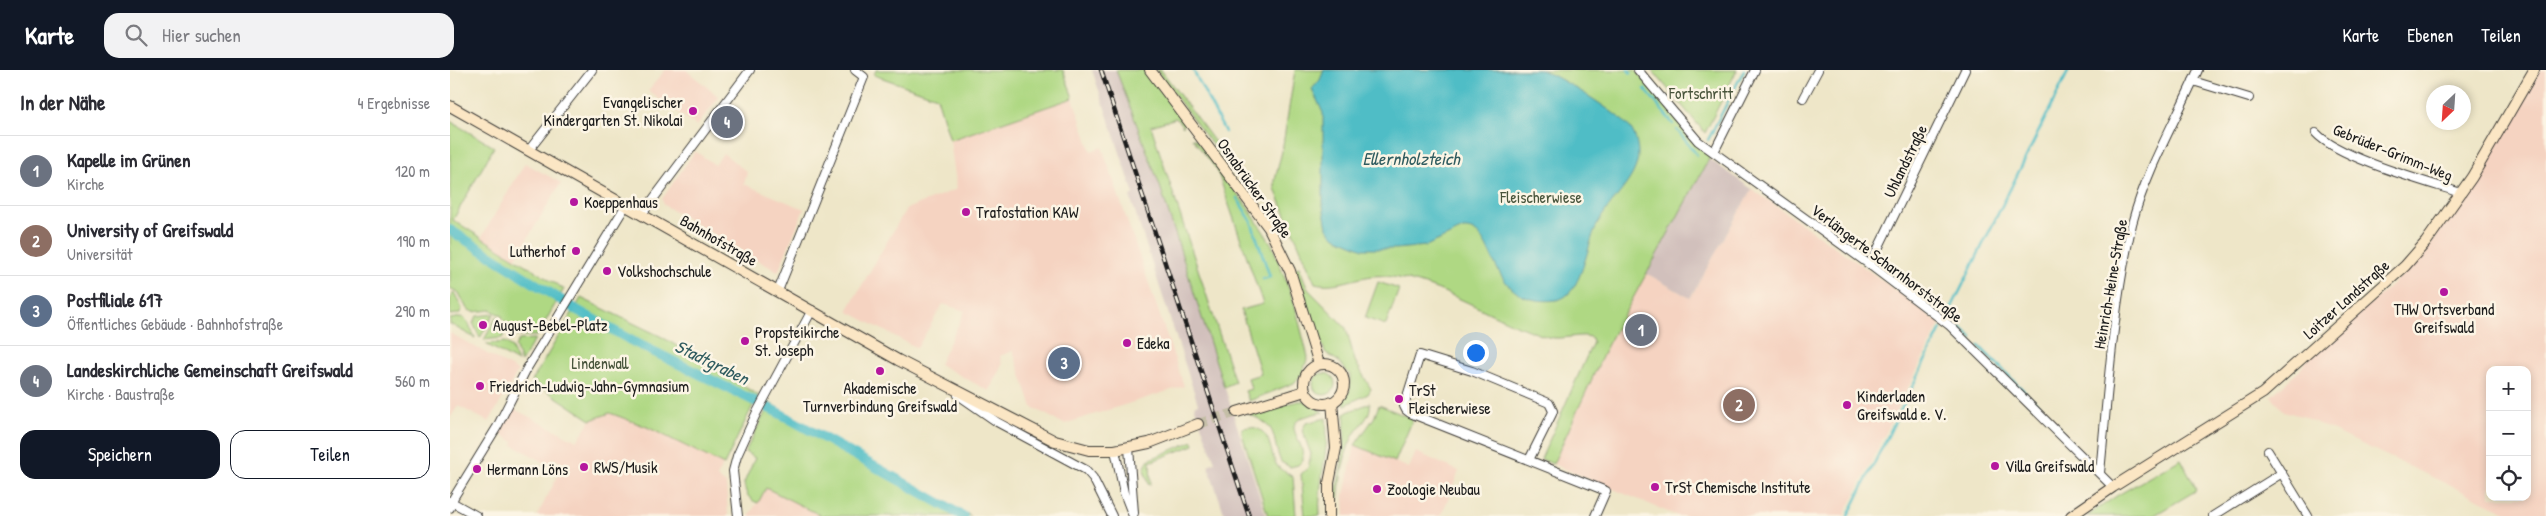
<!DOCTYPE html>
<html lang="de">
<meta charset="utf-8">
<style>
body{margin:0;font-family:"Patrick Hand",sans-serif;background:#f2f2f3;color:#2b2b33}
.controls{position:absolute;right:15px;bottom:15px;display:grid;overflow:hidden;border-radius:10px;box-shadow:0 2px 8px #0003}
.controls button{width:45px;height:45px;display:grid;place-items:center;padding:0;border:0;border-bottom:1px solid #e1e1e2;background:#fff;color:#2b2b33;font:25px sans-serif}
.compass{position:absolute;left:1976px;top:15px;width:45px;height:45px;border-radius:50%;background:#fff;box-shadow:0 2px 8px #0003;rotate:205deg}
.you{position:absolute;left:1025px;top:282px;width:18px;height:18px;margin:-12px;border:4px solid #fff;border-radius:50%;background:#1a73e8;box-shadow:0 0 0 8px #1a73e833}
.badge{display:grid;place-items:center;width:32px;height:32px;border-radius:50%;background:#111827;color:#fff;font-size:16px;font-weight:700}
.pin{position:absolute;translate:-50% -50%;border:2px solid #fff;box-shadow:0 1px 5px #0006}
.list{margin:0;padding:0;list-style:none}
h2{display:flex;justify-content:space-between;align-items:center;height:65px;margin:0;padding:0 20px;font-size:21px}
h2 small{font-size:16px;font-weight:400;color:#7c7c81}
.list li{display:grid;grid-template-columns:32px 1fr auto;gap:15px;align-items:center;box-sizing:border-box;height:70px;padding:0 20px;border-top:1px solid #e1e1e2}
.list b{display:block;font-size:19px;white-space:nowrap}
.list p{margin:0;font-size:16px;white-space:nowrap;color:#7c7c81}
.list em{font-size:16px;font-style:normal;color:#7c7c81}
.actions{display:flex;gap:10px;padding:15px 20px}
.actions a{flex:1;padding:11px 0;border:1px solid #111827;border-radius:15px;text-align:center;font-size:18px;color:#111827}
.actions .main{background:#111827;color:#fff}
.icon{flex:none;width:28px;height:28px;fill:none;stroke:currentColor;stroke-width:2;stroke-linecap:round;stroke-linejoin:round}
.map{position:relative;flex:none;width:2096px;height:446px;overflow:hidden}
header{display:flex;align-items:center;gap:30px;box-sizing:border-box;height:70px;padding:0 25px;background:#111827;color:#fff}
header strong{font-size:24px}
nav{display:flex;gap:28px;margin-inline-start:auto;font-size:18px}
.search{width:350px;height:45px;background:#f2f2f3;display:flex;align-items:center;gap:12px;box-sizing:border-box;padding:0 18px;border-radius:15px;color:#7c7c81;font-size:19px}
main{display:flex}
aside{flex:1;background:#fff}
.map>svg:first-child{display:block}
</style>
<header>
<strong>Karte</strong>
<div class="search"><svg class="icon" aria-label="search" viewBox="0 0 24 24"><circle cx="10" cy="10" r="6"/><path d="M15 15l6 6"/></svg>Hier suchen</div>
<nav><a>Karte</a><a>Ebenen</a><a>Teilen</a></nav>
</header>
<main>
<aside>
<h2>In der Nähe<small>4 Ergebnisse</small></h2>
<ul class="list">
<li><span class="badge" style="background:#6b7280">1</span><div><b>Kapelle im Grünen</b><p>Kirche</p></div><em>120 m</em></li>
<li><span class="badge" style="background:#8d6e63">2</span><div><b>University of Greifswald</b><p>Universität</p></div><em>190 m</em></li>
<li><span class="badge" style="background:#5c6f8a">3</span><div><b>Postfiliale 617</b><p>Öffentliches Gebäude · Bahnhofstraße</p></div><em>290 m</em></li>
<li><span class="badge" style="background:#6b7280">4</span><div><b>Landeskirchliche Gemeinschaft Greifswald</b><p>Kirche · Baustraße</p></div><em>560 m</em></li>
</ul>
<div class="actions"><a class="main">Speichern</a><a>Teilen</a></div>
</aside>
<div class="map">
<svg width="2096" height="446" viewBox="0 0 2096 446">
<rect width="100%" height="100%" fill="#fcf5e5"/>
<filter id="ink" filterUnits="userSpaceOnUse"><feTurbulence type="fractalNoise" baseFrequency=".02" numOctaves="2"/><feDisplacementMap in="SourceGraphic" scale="10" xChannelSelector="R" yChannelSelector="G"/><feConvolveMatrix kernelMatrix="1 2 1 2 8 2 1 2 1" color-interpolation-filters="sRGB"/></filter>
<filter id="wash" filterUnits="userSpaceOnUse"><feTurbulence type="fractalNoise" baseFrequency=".0096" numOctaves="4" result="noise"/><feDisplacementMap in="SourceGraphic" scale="20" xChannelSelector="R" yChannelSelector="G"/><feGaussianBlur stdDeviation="1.12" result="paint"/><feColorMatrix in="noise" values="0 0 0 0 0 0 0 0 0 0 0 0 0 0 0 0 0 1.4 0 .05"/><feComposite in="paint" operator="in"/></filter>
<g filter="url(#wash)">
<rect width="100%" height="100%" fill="#eee6c8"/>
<g fill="#f5d3c1" fill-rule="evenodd">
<path d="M215 0H236L269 27 247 56 198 21Z"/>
<path d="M2090 0H2096V446H2065L1854 347 1834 341 1821 326 1850 300 1856 291 1959 199 1980 175 2023 114ZM2040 300H2077V427H2040Z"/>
<path d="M623 28 641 81 652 77 734 316 614 354 582 337 563 281 550 286 552 295 539 321 489 294 515 241 493 234 467 278 397 241 456 139 507 119 500 70Z"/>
<path d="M245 81 265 95 273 83 297 102 294 114 354 139 328 202 214 135 212 129Z"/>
<path d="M75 93 111 113 65 189 31 168Z"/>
<path d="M1302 119 1418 200 1490 254 1394 446H1228L1103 394 1157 276 1196 203 1240 228Z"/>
<path d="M0 263 68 301 39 352 8 336 0 348Z"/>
<path d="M64 339 127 371 141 350 160 343 197 357 273 394 267 407 276 414 278 446H87L114 394 103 388 99 395 63 375 64 372 49 363Z"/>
<path d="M905 375 959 398 966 382 1009 401 991 446H895L894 425Z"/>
<path d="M316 418 372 446H299Z"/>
</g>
<g fill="#d1c0bc">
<path d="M642 0H666L710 116 816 446H775L758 395 765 392 744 336 748 334 680 126 684 124Z"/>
<path d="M1259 89 1302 119 1240 228 1196 203Z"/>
</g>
<g fill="#afd883" stroke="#667a50">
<path d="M426 0H613L623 28 500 70 487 27 424 5Z"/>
<path d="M666 0H695L734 52 733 57 726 48 701 56 785 312 774 317 710 116Z"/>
<path d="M706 0H711L782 95 780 98Z"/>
<path d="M845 0H1185L1260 87 1157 276 1103 394 1091 389 1143 272 1142 268C1134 262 1111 271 1098 267 1042 250 995 213 936 206 912 203 888 219 865 213L825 119V110L832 81Z"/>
<path d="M1202 0H1287L1255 63Z"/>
<path d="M0 51 44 77 3 150 114 219 87 266H66L59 263 52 246 41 240 23 242 17 239 9 223 0 218Z"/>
<path d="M742 68 747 70 799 139 822 175 844 232 858 287 852 304 844 313 799 331 795 321 801 319 798 308 811 304 791 240 813 234 767 100Z"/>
<path d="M849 197 858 219 896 258 905 291 921 319 918 324 895 335 893 331 900 320V305L889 292 875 282 844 199Z"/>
<path d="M928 212 949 219 936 255 915 248Z"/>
<path d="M4 222 12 239 9 244 0 245V229Z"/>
<path d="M131 228 212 267 308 325 274 395 197 357 160 343 141 350 82 311Z"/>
<path d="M44 244 30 268 23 253 27 246Z"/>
<path d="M47 246 55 263 52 268 34 270Z"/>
<path d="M12 247 18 252 25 268 0 254V249Z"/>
<path d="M85 269 71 292 65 276 69 270Z"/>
<path d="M55 272 61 276 68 292 36 274Z"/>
<circle cx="874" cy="314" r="11"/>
<path d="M849 331H855L873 342C822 352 854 363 853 390L848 395 840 397 831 392C820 366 831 357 798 344Z"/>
<path d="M320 333 341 346 521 446H372L316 418 308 433C299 430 295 423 294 413L305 388 295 382Z"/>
<path d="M920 333C922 347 909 355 903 366 892 385 888 425 887 446H882L894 379 895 343Z"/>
<path d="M929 335 963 349 945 392 905 375 924 348Z"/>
<path d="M876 348C880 383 867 413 870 446H855L851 404 858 398 861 384 852 360 856 353Z"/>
<path d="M800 357C823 359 818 382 828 397L843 407 846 446H818L792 364V358Z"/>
<path d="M743 371 744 375 700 392 701 414 699 415 694 400 698 390Z"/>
<path d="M1731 389 1747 420 1703 446H1637L1668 425Z"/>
</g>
<path fill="#4fbdc6" stroke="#366c71" d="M874 0C923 0 972 0 1021 0 1043 0 1068 0 1090 0 1103 2 1173 46 1181 59 1186 66 1188 76 1188 84 1188 110 1158 132 1147 155 1136 176 1132 227 1106 230 1035 239 1049 156 1013 159L976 176 946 179H913L885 167 877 158 873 136V43L862 19 870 10Z"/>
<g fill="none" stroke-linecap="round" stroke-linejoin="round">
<g stroke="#4fbdc6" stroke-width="2.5">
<path d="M743 0 775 62"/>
<path d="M1178 0 1181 3"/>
<path d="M1195 19 1223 54"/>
<path d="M1227 60 1247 85"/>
<path d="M1258 70 1294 0"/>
<path d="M787 128 801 151 820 207 813 209"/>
<path d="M1498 245 1619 0"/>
<path d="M1504 251 1522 268"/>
<path d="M1529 276 1576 323"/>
<path d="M1582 329 1589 336"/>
<path d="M1398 446 1491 259"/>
</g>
<path stroke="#4fbdc6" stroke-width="10" d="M0 160 127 240 184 272 331 344 513 446"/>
</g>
</g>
<g filter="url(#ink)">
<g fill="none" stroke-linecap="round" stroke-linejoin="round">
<path stroke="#c4bea6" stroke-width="10" stroke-dasharray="10 5" stroke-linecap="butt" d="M748 354 787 342"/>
<g stroke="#3c3a36" stroke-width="10">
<g id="minor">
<path d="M1188 0 1248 71 1420 195 1499 255 1663 417"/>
<path d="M1743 11 1799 28"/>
<path d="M1353 28 1368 0"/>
<path d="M1866 63C1889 88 1977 112 2011 123"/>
<path d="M79 80 142 0"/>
<path d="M1264 82 1305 0"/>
<path d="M192 144 300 0"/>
<path d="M1420 195 1515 0"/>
<path d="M328 221 414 7 405 0"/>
<path d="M508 325 547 352 636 400 643 408 662 446"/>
<path d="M679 378 684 443"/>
<path d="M665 380 674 423 683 446"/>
<path d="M1818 381 1858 446"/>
<path d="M1079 390 1102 344 1103 341 1099 333 1022 301 970 285 954 336 956 340 960 343 1156 421 1145 446"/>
<path d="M1650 403C1658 320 1663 235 1682 154 1696 100 1726 50 1748 0"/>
<path d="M0 431 27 446"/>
<path d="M0 438 4 427 47 357 76 300 176 135"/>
<path d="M288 446 283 401 287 386 306 344 362 240"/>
<path d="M1763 446 1832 403"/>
</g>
</g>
<g stroke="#3c3a36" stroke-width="12">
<g id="secondary">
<path d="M700 0 819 158 840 201 869 294"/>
<path d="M0 36 448 290 605 371 639 380H665L699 373 748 354"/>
<circle cx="874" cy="314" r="20"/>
<path d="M787 342 855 321"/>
<path d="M879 446V413L886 378 882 332"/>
<path d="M1621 446 1663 417 1813 323 1955 196 1976 172 2022 107 2084 0"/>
</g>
</g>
<use href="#minor" stroke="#fff" stroke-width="8"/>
<use href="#secondary" stroke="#fbe6c4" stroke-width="10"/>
<g stroke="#1c1c1c" stroke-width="4.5">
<path id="rail" d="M651 0 799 446"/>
</g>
<use href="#rail" stroke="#fcf5e5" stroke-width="2.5" stroke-dasharray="8" stroke-linecap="butt"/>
</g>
</g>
<g fill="#b5179e" stroke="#fcf5e5" stroke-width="2">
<circle cx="243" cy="41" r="5"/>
<circle cx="124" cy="132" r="5"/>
<circle cx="516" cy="142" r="5"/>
<circle cx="126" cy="181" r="5"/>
<circle cx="157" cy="201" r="5"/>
<circle cx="1994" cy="222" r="5"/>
<circle cx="33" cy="255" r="5"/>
<circle cx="295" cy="271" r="5"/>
<circle cx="677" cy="273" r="5"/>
<circle cx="430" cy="301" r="5"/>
<circle cx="30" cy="316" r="5"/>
<circle cx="949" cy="329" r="5"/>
<circle cx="1397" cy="335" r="5"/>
<circle cx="1545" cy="396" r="5"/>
<circle cx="134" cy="397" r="5"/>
<circle cx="27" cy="399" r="5"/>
<circle cx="1205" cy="417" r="5"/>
<circle cx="927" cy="419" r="5"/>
</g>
<g text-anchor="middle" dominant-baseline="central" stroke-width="5" stroke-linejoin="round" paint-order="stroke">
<g font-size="16" fill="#48543b" stroke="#fcf5e5">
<text x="1251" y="23">Fortschritt</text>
<text x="1091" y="127">Fleischerwiese</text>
<text x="150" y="293">Lindenwall</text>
</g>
<g font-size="16" fill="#1c1c1c" stroke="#fcf5e5" text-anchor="start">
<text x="233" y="32" text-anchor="end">Evangelischer<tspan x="233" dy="18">Kindergarten St. Nikolai</tspan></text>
<text x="134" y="132">Koeppenhaus</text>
<text x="526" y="142">Trafostation KAW</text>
<text x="116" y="181" text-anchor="end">Lutherhof</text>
<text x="167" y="201">Volkshochschule</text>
<text x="1994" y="239" text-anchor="middle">THW Ortsverband<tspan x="1994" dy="18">Greifswald</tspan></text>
<text x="43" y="255">August-Bebel-Platz</text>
<text x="305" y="262">Propsteikirche<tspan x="305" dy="18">St. Joseph</tspan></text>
<text x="687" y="273">Edeka</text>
<text x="40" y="316">Friedrich-Ludwig-Jahn-Gymnasium</text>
<text x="430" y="318" text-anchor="middle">Akademische<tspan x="430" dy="18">Turnverbindung Greifswald</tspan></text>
<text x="959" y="320">TrSt<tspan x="959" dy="18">Fleischerwiese</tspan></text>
<text x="1407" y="326">Kinderladen<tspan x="1407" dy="18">Greifswald e. V.</tspan></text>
<text x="1555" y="396">Villa Greifswald</text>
<text x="144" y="397">RWS/Musik</text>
<text x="37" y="399">Hermann Löns</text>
<text x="1215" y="417">TrSt Chemische Institute</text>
<text x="937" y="419">Zoologie Neubau</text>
</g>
<g font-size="16" fill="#1c1c1c" stroke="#fcf5e5">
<text transform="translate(1943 82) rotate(22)">Gebrüder-Grimm-Weg</text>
<text transform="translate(1455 91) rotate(-64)">Uhlandstraße</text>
<text transform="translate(805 118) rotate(55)">Osnabrücker Straße</text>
<text transform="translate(269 170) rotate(30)">Bahnhofstraße</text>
<text transform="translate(1437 193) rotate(37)">Verlängerte Scharnhorststraße</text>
<text transform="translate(1660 214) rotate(-80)">Heinrich-Heine-Straße</text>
<text transform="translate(1896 229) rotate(-42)">Loitzer Landstraße</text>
</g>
<g font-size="18" font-style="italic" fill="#305c60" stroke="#fcf5e5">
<text x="961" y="88">Ellernholzteich</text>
<text transform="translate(262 292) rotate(26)">Stadtgraben</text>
</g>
</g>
</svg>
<div class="controls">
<button>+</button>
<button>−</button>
<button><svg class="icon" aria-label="locate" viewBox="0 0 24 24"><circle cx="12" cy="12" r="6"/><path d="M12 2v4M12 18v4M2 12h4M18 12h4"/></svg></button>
</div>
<svg class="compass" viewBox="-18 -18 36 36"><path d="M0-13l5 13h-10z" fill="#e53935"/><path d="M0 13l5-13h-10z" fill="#7c7c81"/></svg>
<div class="you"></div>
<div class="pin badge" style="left:1191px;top:260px;background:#6b7280">1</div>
<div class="pin badge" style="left:1289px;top:335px;background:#8d6e63">2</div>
<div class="pin badge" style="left:614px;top:293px;background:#5c6f8a">3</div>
<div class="pin badge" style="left:277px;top:52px;background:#6b7280">4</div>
</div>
</main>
